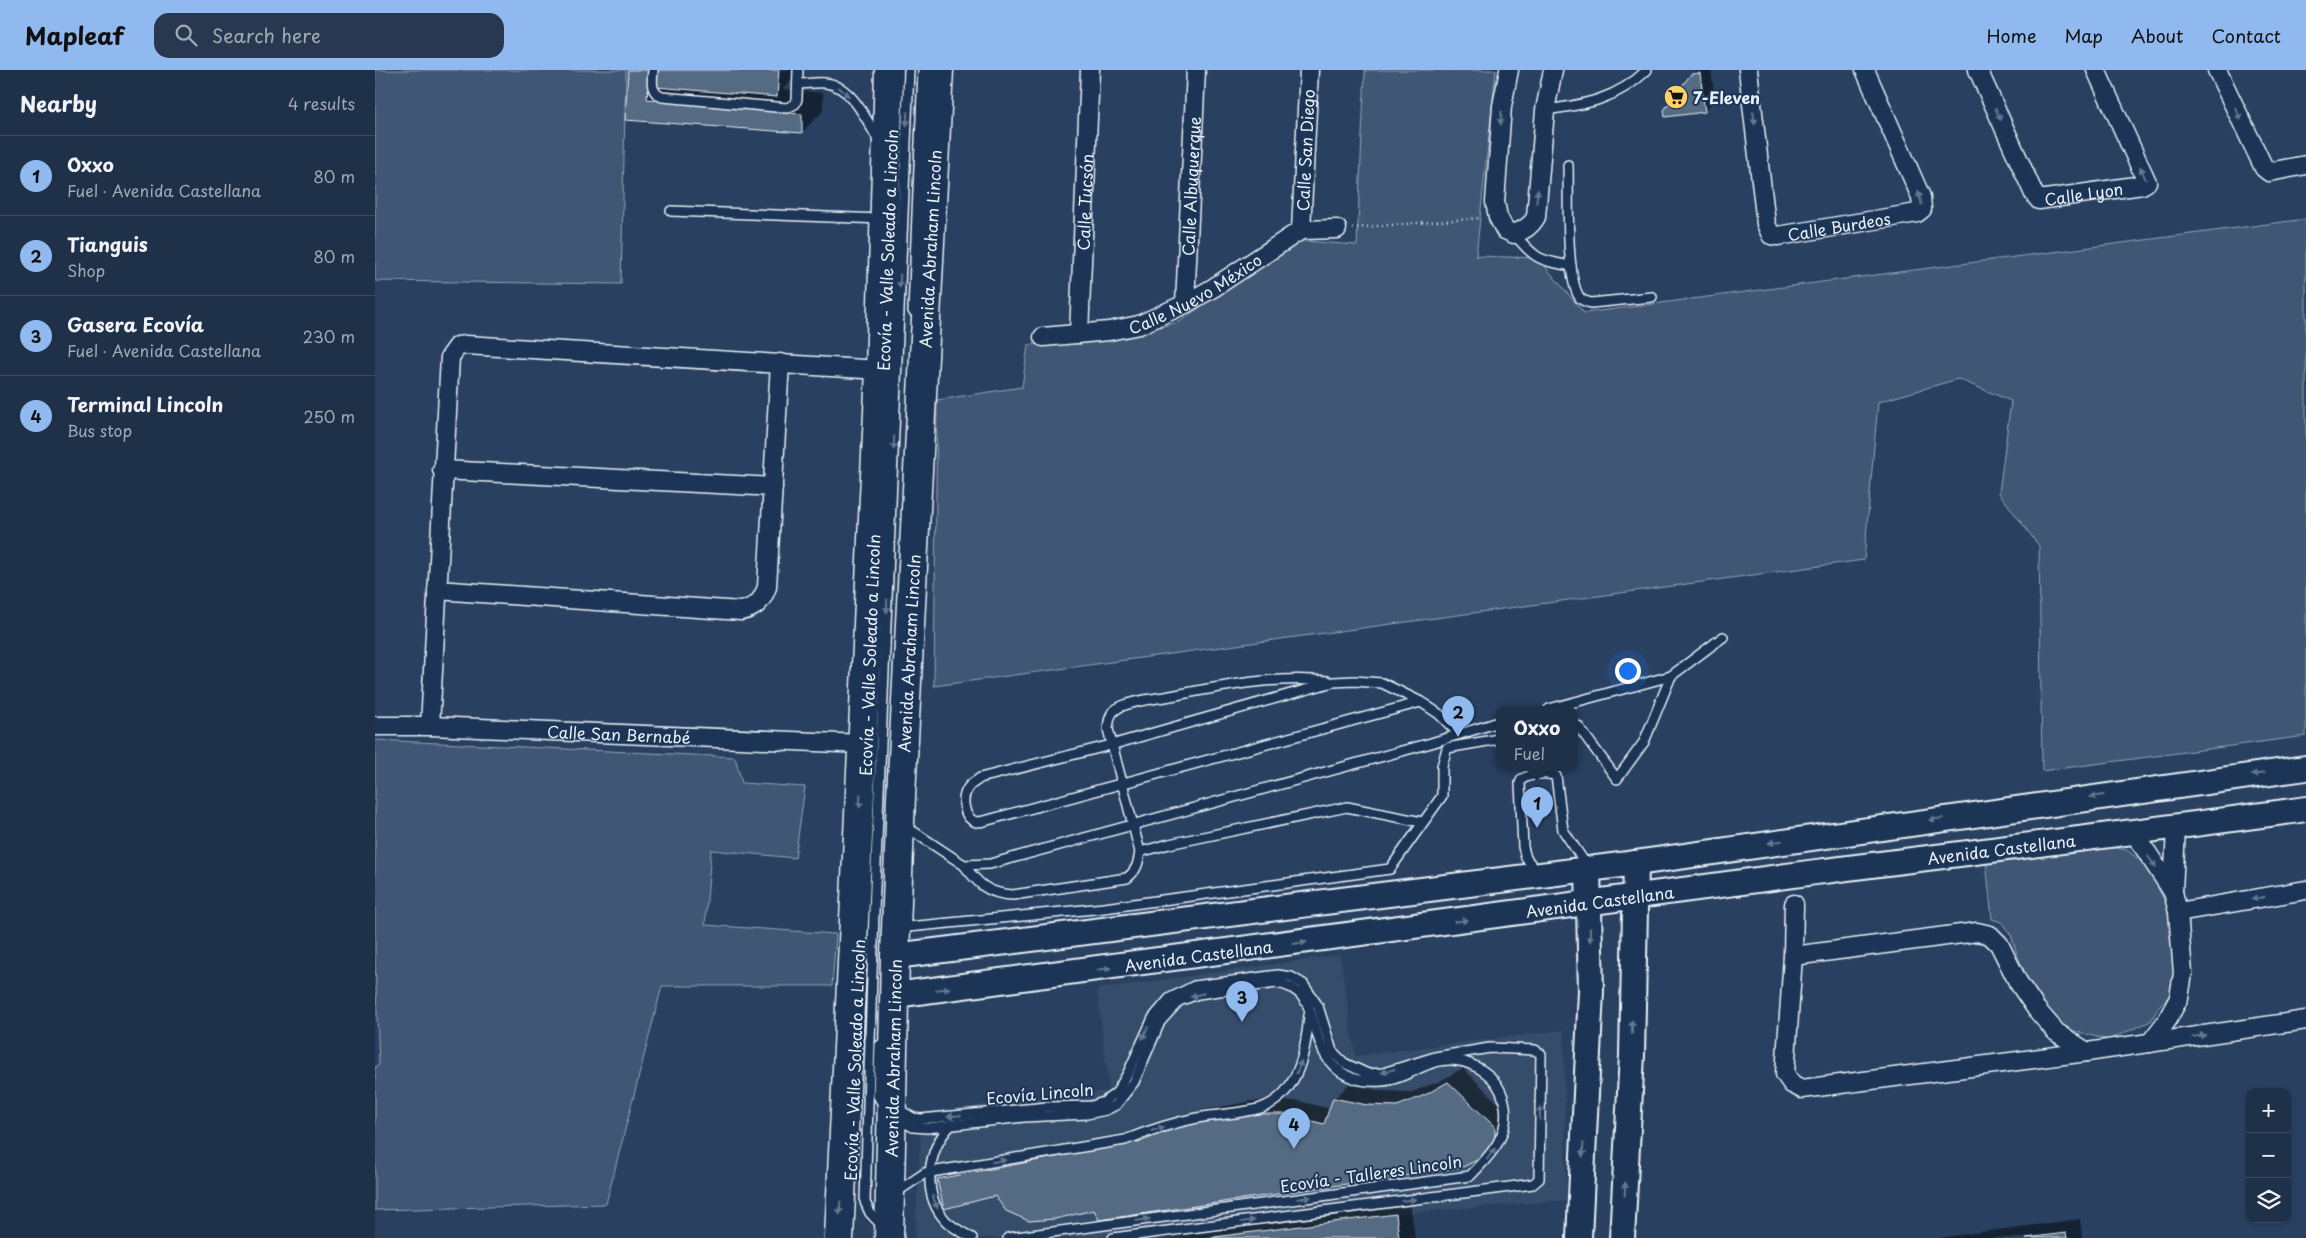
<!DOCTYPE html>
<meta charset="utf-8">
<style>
body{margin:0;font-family:"Playpen Sans",sans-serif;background:#273850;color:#f1f3f6}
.controls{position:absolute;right:15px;bottom:15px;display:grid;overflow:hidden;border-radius:10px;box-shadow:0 1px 4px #0004}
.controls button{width:45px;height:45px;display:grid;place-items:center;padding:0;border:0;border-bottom:1px solid #3c4b61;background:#1f3049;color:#f1f3f6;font:25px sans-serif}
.you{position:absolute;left:1252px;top:600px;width:18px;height:18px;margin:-12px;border:4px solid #fff;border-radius:50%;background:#1a73e8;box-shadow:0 0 0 8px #1a73e833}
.badge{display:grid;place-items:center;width:32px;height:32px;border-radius:50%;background:#90b9f0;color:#111;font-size:16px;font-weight:700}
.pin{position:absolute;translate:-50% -41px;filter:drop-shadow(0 1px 2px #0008)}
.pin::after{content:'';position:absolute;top:26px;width:18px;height:15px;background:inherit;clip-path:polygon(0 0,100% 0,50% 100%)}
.popup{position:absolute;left:1121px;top:636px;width:82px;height:65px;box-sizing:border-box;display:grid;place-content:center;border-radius:10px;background:#1f3049;filter:drop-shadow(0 1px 4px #0005);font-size:16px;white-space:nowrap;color:#a1a9b4}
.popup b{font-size:19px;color:#f1f3f6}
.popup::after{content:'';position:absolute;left:50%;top:100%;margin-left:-10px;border:10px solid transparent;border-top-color:#1f3049}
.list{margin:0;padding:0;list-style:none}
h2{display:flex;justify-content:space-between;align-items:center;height:65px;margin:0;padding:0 20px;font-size:21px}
h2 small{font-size:16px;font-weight:400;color:#a1a9b4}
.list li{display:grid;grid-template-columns:32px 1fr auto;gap:15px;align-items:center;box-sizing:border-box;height:80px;padding:0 20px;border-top:1px solid #3c4b61}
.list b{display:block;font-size:19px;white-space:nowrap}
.list p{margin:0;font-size:16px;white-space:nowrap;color:#a1a9b4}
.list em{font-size:16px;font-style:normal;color:#a1a9b4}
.icon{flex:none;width:28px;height:28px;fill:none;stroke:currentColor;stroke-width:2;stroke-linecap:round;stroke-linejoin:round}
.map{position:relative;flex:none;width:1931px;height:1168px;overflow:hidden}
header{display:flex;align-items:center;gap:30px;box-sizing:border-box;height:70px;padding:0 25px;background:#90b9f0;color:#111}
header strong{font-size:24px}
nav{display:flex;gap:28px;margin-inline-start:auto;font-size:18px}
.search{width:350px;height:45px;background:#273850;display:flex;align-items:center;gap:12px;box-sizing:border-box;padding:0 18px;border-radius:15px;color:#a1a9b4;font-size:19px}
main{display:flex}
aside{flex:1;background:#1f3049}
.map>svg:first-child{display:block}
</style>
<header>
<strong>Mapleaf</strong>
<div class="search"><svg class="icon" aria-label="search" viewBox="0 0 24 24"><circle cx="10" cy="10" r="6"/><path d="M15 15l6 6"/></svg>Search here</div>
<nav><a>Home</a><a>Map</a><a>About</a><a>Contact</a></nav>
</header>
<main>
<aside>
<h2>Nearby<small>4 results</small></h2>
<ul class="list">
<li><span class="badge">1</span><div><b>Oxxo</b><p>Fuel · Avenida Castellana</p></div><em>80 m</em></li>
<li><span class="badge">2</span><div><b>Tianguis</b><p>Shop</p></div><em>80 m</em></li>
<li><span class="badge">3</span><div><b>Gasera Ecovía</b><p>Fuel · Avenida Castellana</p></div><em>230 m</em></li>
<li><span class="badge">4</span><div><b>Terminal Lincoln</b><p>Bus stop</p></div><em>250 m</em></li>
</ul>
</aside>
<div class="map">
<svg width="1931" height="1168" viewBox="0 0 1931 1168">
<rect width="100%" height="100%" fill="#294061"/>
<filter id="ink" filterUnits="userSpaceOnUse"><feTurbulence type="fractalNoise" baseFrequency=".02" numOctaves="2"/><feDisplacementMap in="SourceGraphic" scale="10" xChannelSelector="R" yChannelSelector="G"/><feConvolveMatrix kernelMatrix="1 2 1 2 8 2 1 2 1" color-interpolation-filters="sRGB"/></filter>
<g filter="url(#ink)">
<path fill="#364d6b" d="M965 885 980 986 1189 960 1191 1130 1021 1144 853 1168H540L547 1042 734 1021 722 919Z"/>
<g fill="#415774" stroke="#94a4b6">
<path d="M0 0H251L246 214 0 211Z"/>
<path d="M990 0H1121L1101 186 1163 188 1209 243 1931 149V666L1667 701 1664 476 1624 423 1636 331 1583 309 1503 332 1489 490 559 616 562 330 647 317 653 275 740 270 806 251 917 170 982 175Z"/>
<path d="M0 670 360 687 367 713 430 717 420 788 336 780 330 855 461 864 457 916H287L231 1134 0 1140V997L4 995 0 891Z"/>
<path d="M1728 775 1752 780 1767 792 1775 802 1794 840 1800 901 1797 924 1784 936 1776 951 1733 970 1692 959 1678 947 1653 910 1643 887 1636 865 1626 852 1617 849 1611 792Z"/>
</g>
<g fill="#0007">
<path d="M254 0H422V5L408 19 448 23V41L427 62 251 49Z"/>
<path d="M1322 0H1336L1340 30 1329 41 1317 5Z"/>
<path d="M1088 998 1133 1043 1122 1071 1108 1086 720 1138 621 1125 563 1110 577 1096 782 1057 828 1040 877 1031H924L956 1039 960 1028 974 1014 1007 1021 1037 1022 1065 1011Z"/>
<path d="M1035 1131 1040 1168H737Z"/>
<path d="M1705 1149 1707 1168H1562Z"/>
</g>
<g fill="#556a83" stroke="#e8f1f8">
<path d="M253 0H274L272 29 427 44V63L250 50Z"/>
<path d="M282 0H404L402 27 281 17Z"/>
<path d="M1325 3 1330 42 1290 47 1289 40 1316 4Z"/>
<path d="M1073 1012 1120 1057V1069L1108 1087 1088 1097 724 1150 719 1140 680 1149 654 1151 631 1141 620 1126 569 1139 562 1109 767 1071 812 1054 862 1044H909L949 1054 958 1028 992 1035 1022 1036 1050 1025Z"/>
<path d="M1021 1144 1024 1168H831Z"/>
<path d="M1691 1163 1692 1168H1651Z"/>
</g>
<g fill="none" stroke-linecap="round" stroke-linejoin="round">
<g stroke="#e8f1f8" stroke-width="12">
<g id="lane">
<path d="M278 0C277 12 275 22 287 27L412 38 420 34 422 29 423 0"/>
<path d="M423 14C432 14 441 12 450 13 477 15 492 51 504 71"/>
<path d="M1170 40C1210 35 1242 29 1272 0"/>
<path d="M1193 95C1194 123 1190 209 1205 228 1208 231 1212 232 1216 233L1277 227"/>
<path d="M296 141 507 149"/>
<path d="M1139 164C1161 189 1162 190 1196 196"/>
<path d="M538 241 548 0"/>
<path d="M1046 632 613 750C610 751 605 752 601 752 588 748 586 728 593 718 595 714 602 711 605 708L736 675 958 612 979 611 1007 613 1046 632 1064 644 1084 664"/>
<path d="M1174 639 1296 606 1348 567"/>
<path d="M1200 656H1203L1242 709 1269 672 1296 606"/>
<path d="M530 756 589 795 615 794 1056 673 1124 652"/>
<path d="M765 782 794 774 972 737 1047 752"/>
<path d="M589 795C603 814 613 824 638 825L752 808C762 800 763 794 765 782L733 659C734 653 734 645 739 641 748 632 777 629 790 627 844 617 898 605 953 611"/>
<path d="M1163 803 1151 788 1148 777 1145 713 1147 709C1156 704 1172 702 1181 706L1188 760 1212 796"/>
<path d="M523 858 729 838 1015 799 1067 726V696L1072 678 1124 669"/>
<path d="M505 975 503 1026 509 1036"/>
<path d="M521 1038 538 1048 546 1049 673 1037 717 1036 729 1032 742 1022 753 1003 778 948 795 928 819 916 903 905 916 907 928 914 943 936 957 981 969 993 993 1004 1008 1003 1060 987 1115 978 1160 980 1166 984 1164 1109 1158 1114 738 1168"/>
<path d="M522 1048 538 1057 552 1058 649 1047 712 1044 731 1040 741 1035 759 1012 785 952 804 931 823 924 901 913C954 920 926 984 973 1006 983 1011 995 1012 1007 1011 1025 1010 1043 997 1060 992 1089 984 1122 1002 1129 1031 1137 1063 1116 1085 1095 1106L633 1168"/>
<path d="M576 1055C552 1080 546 1124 571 1151 578 1158 589 1163 597 1168"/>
<path d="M520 1123 550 1103 750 1070C773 1061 797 1053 822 1048 843 1044 866 1044 886 1038 924 1025 931 979 934 945"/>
<path d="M509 1158 495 1143 490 1132 499 842 534 0"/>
</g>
</g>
<g stroke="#e8f1f8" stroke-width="21">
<g id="street">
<path d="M1134 0 1127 36 1120 132 1123 147 1130 160 1139 164C1149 160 1156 156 1161 147L1170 40 1178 0"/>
<path id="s1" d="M1373 0 1391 154 1396 165 1403 166 1542 143 1547 139 1546 127 1490 0"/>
<path id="s2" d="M1603 0 1659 124 1664 130 1767 115 1772 112 1721 0"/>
<path d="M1842 0 1889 98 1894 102 1931 95"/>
<path id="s3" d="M926 160 934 0"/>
<path id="s4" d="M810 234 821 0"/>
<path id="s5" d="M704 264 715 0"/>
<path id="s6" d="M668 267 734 261 764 255 810 234 838 218 926 160 962 159"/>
<path d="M67 400 398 417"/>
<path d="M62 520 366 541C381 538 387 531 392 517L405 293"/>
<path id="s7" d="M0 656H55L488 674"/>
<path d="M55 656 75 287 83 276 91 275 505 300"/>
<path d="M1758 761 1798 822"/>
<path d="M1419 834 1418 886 1410 1004 1417 1014 1427 1019 1712 982 1931 950"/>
<path d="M1803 842 1931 820"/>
<path d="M1418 886 1602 862 1615 865 1624 874 1643 912 1662 940 1681 962 1712 982"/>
<path d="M1775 973 1791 952 1804 928 1808 903 1803 842 1798 822 1801 757"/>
</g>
</g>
<g stroke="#e8f1f8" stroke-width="28">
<g id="secondary">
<path d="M520 886 1261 793 1931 698"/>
<path id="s8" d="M520 925C827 886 1134 843 1441 802 1605 781 1768 762 1931 739"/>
<path d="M1204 1168 1216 921 1213 799"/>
<path d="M1247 1168 1257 985 1261 793"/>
</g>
</g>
<g stroke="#e8f1f8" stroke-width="31">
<g id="primary">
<path d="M464 1168 505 300 514 0"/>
<path id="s9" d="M514 1168 520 886 526 726 564 0"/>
</g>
</g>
<path stroke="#e8f1f8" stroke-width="2.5" stroke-dasharray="1 4" stroke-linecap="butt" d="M977 158 1106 148"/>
<use href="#lane" stroke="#1d3557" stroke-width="9"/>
<use href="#street" stroke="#1d3557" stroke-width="18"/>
<use href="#secondary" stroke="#1d3557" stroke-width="24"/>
<use href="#primary" stroke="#1d3557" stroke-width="28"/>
</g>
<defs><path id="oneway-solid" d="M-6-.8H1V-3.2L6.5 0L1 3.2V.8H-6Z" transform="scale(1.25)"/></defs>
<g fill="#64778f">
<use href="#oneway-solid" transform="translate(469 22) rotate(41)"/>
<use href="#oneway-solid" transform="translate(1623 44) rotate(66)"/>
<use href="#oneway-solid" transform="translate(1863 44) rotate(65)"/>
<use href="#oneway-solid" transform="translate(1126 48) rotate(94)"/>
<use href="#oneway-solid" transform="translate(1379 48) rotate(83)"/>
<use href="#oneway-solid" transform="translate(532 49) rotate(92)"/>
<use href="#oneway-solid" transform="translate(1768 103) rotate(-113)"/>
<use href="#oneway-solid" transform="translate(1162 126) rotate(-85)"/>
<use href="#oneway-solid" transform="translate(1545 128) rotate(-105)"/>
<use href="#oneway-solid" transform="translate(525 211) rotate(92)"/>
<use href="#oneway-solid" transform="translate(519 373) rotate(92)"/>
<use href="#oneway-solid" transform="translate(512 536) rotate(92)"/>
<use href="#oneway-solid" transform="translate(1883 704) rotate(172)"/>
<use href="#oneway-solid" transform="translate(1722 726) rotate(172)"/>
<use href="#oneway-solid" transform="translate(485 731) rotate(93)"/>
<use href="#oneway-solid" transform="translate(1561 749) rotate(172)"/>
<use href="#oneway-solid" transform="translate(1400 772) rotate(171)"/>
<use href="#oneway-solid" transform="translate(1777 792) rotate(56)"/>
<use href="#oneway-solid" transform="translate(1883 828) rotate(170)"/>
<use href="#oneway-solid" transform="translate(1086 851) rotate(-8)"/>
<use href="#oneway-solid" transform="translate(1215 865) rotate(89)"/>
<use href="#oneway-solid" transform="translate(925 873) rotate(-8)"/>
<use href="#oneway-solid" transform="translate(729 899) rotate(-7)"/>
<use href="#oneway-solid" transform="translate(568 919) rotate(-7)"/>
<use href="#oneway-solid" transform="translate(822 925) rotate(166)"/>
<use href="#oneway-solid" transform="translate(1257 957) rotate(-89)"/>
<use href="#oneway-solid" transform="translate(770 963) rotate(115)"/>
<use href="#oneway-solid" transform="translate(1824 966) rotate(-9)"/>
<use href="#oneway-solid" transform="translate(924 997) rotate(-69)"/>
<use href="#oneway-solid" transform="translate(1013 1001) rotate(164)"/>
<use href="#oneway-solid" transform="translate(1165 1043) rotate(-89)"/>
<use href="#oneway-solid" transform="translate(579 1046) rotate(175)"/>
<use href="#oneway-solid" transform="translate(783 1059) rotate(-16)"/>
<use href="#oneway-solid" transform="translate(1208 1080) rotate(93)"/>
<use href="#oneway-solid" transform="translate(1116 1084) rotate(-53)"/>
<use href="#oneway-solid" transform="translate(624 1091) rotate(-9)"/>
<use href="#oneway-solid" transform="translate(1250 1119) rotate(-87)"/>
<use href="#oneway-solid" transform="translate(929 1128) rotate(-8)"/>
<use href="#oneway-solid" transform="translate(1034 1130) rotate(-7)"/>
<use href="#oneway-solid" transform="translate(560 1132) rotate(68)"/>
<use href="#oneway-solid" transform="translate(465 1138) rotate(93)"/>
<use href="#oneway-solid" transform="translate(768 1150) rotate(-8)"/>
<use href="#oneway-solid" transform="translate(873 1151) rotate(-7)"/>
</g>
</g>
<defs>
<g id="supermarket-disc" transform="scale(1.25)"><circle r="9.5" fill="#ffd166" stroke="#1d3557"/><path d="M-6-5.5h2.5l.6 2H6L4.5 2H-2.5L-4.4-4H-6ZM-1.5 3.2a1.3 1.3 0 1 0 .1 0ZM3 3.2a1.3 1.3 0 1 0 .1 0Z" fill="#111"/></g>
</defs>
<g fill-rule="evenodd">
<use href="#supermarket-disc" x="1301" y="27"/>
</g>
<g text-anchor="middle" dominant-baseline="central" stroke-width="4" stroke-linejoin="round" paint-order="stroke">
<g font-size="16" font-weight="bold" fill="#e8f1f8" stroke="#1d3557" text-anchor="start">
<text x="1318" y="27">7-Eleven</text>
</g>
<g font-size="16" fill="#e8f1f8" stroke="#1d3557">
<text stroke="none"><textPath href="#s3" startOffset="80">Calle San Diego</textPath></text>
<text stroke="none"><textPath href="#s4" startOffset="118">Calle Albuquerque</textPath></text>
<text stroke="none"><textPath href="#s2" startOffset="189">Calle Lyon</textPath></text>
<text stroke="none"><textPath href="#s5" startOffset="132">Calle Tucsón</textPath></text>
<text stroke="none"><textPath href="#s1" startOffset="236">Calle Burdeos</textPath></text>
<text stroke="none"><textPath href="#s9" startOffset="990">Avenida Abraham Lincoln</textPath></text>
<text transform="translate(512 180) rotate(-88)">Ecovía - Valle Soleado a Lincoln</text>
<text stroke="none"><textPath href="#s6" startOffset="161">Calle Nuevo México</textPath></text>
<text stroke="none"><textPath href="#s9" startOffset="585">Avenida Abraham Lincoln</textPath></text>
<text transform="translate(494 585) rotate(-88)">Ecovía - Valle Soleado a Lincoln</text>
<text stroke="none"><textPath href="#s7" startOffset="244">Calle San Bernabé</textPath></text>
<text stroke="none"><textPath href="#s8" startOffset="1116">Avenida Castellana</textPath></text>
<text stroke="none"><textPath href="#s8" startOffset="711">Avenida Castellana</textPath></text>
<text stroke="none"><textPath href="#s8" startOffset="306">Avenida Castellana</textPath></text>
<text stroke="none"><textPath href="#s9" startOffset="180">Avenida Abraham Lincoln</textPath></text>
<text transform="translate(479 990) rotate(-88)">Ecovía - Valle Soleado a Lincoln</text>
<text transform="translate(665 1023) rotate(-5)">Ecovía Lincoln</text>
<text transform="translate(996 1103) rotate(-8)">Ecovía - Talleres Lincoln</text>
</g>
</g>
</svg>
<div class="controls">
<button>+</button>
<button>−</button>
<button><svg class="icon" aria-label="layers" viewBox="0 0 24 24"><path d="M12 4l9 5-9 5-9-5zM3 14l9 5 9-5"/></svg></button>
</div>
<div class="you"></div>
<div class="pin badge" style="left:1162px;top:758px">1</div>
<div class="popup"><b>Oxxo</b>Fuel</div>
<div class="pin badge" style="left:1083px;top:667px">2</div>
<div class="pin badge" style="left:867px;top:952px">3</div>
<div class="pin badge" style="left:919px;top:1079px">4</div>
</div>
</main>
